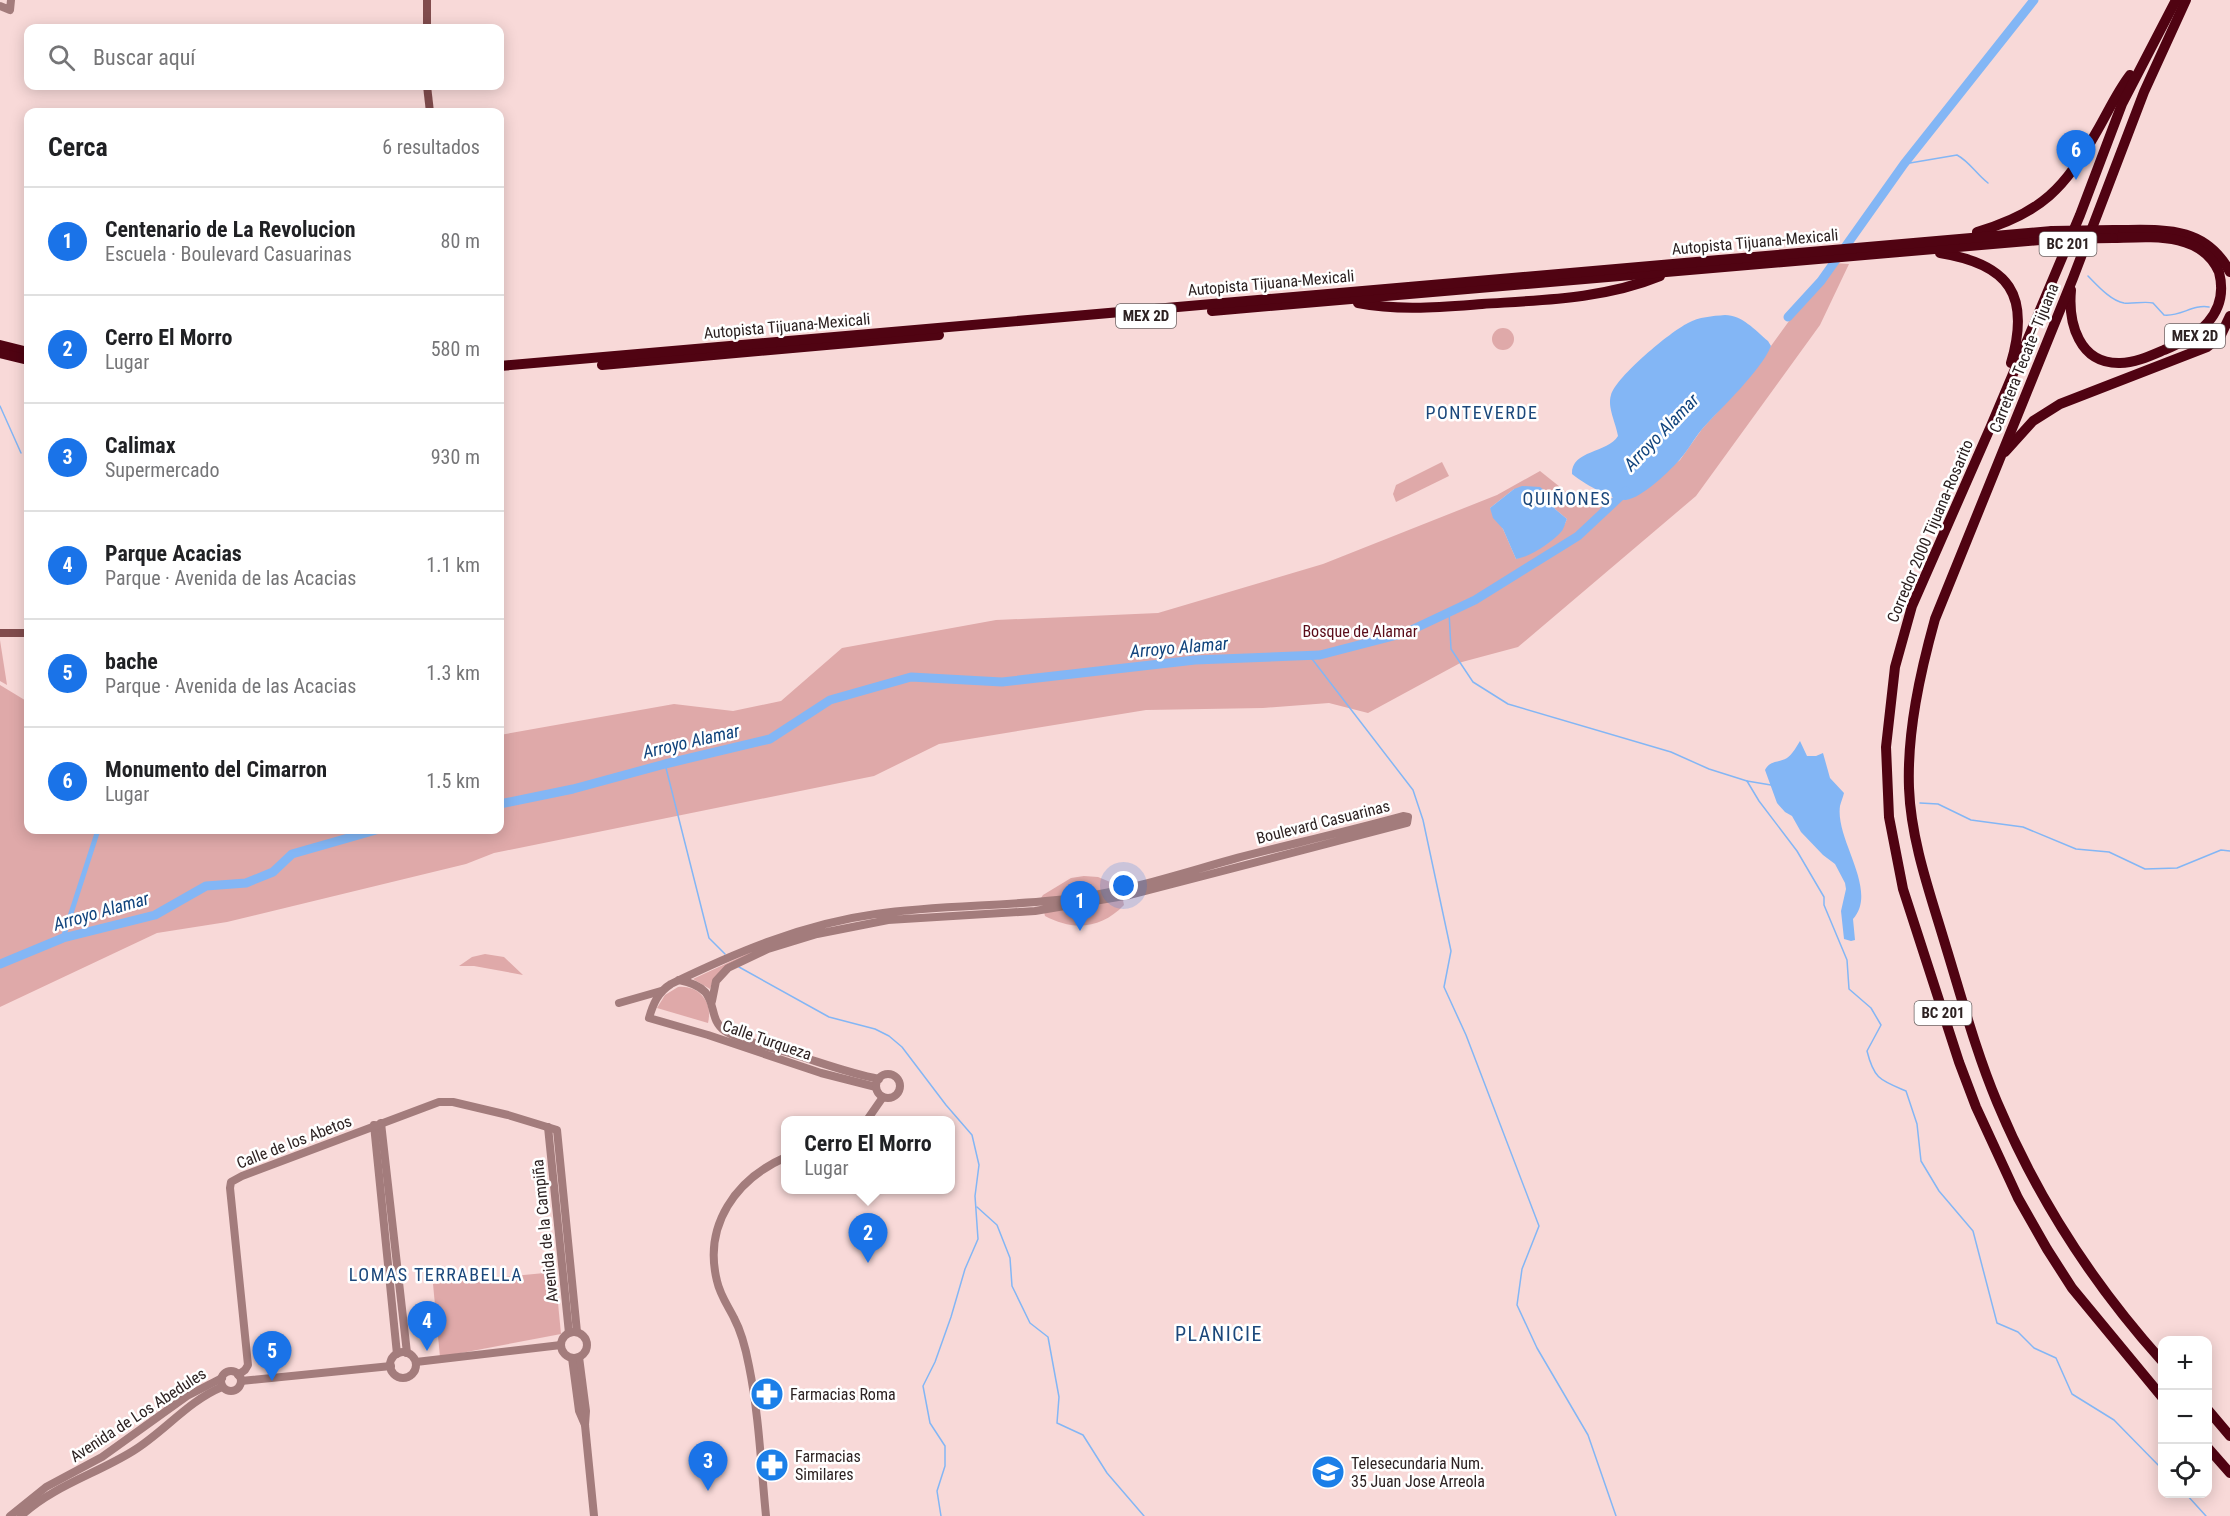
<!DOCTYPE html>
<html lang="es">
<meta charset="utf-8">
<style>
body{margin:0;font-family:"Roboto Condensed",sans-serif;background:#f2f2f2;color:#202124}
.controls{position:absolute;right:18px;bottom:18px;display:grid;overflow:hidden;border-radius:12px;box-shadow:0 3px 15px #0003}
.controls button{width:54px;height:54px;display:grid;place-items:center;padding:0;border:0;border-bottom:2px solid #e0e0e0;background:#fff;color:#202124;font:30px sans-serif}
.you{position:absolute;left:1124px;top:886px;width:21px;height:21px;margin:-15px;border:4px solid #fff;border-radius:50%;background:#1a73e8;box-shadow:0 0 0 9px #1a73e833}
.badge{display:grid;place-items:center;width:39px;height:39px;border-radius:50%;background:#1a73e8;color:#fff;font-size:20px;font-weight:700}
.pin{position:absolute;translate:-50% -50px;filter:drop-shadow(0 2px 3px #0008)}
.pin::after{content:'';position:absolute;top:32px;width:21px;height:18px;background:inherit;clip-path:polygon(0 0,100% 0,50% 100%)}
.popup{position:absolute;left:781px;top:1116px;width:174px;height:78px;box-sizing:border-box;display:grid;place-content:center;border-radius:12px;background:#fff;filter:drop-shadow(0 2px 4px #0005);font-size:20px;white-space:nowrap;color:#757577}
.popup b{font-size:22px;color:#202124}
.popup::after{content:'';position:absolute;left:50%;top:100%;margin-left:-12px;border:12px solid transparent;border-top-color:#fff}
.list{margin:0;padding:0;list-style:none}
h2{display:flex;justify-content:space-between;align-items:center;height:78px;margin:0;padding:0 24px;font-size:26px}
h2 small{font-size:20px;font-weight:400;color:#757577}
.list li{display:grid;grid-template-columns:39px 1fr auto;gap:18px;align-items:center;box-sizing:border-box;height:108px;padding:0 24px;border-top:2px solid #e0e0e0}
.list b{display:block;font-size:22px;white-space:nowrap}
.list p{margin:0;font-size:20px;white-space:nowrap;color:#757577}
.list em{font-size:20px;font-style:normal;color:#757577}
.icon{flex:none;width:33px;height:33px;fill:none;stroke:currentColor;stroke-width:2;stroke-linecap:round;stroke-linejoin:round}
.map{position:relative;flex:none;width:2230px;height:1516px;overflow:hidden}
.search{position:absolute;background:#fff;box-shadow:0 3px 15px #0003;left:24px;top:24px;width:480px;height:66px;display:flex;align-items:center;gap:15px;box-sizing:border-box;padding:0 21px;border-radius:12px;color:#757577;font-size:22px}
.panel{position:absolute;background:#fff;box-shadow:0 3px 15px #0003;left:24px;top:108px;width:480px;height:726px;border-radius:12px}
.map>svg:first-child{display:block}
</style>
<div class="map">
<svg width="2230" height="1516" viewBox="0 0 2230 1516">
<rect width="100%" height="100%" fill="#f8d9d8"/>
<g fill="#dfa9a9" fill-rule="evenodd">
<path d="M1834 263 1849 264 1820 325 1696 496 1518 647 1462 662 1368 713 1329 703 1263 708 1146 710 939 744 874 776 494 853 466 864 227 922 157 933 0 1007V685L28 702V830H500V735L674 704 733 711 781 701 842 648 996 620 1158 613 1323 564 1497 495 1540 471 1580 503 1629 499 1680 460 1702 429 1745 382 1797 310ZM1514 489 1549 494 1555 509 1567 519C1558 541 1536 549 1516 559L1503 529 1490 508Z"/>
<circle cx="1503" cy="339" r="11"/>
<path d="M1442 462 1449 476 1396 502 1393 494 1396 485Z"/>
<path d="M0 640 7 685 0 681Z"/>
<path d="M1084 876 1098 877 1120 886 1124 905C1101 929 1073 931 1045 916L1041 898 1043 895 1071 878Z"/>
<path d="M751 952 752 954 714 978 710 989 693 979Z"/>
<path d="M485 954 504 957 523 975 474 966H459L472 957Z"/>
<path d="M678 987C699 985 713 1002 708 1023L657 1008 665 995Z"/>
<path d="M555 1272 561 1334 440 1357 433 1284Z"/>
</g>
<g fill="#83b6f5">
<path d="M1725 315C1742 315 1755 330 1768 341L1771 346C1760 372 1722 407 1703 428 1695 437 1689 449 1681 458 1671 470 1642 498 1626 500 1614 501 1581 482 1572 474 1571 450 1608 453 1618 436 1616 423 1607 407 1611 395 1617 376 1670 332 1688 323 1699 317 1712 316 1725 315Z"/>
<path d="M1522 486 1540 487 1549 494 1555 509 1567 519C1565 523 1564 529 1561 532 1551 543 1530 557 1516 559L1503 529 1493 518 1490 508 1514 489Z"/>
<path d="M1800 741 1807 756H1816L1823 753 1830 778 1844 793C1843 797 1841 802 1840 806 1835 840 1879 890 1853 919L1855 940 1851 941 1844 939 1841 911 1846 889 1845 883 1835 864 1823 855 1801 832 1792 816 1785 812 1777 803 1765 770C1770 760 1778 763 1787 758 1792 755 1797 746 1800 741Z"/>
</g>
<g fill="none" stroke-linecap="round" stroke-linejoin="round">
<g stroke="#83b6f5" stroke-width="1.5">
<path d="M1904 164 1957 155C1970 162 1976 174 1988 183"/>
<path d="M2088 276C2097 285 2111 301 2124 303 2133 304 2144 301 2153 303L2164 315C2180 317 2193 304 2209 307"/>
<path d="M0 406 21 453"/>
<path d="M1449 612 1451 649 1473 682 1508 704 1671 752 1709 769 1747 781 1759 801 1797 851 1824 897V905L1847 960 1849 989 1871 1008 1881 1025 1867 1051C1874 1079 1880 1080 1906 1091L1917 1124 1921 1161 1939 1191 1973 1231 1997 1323 2018 1332 2034 1348 2056 1358 2072 1394 2114 1420 2162 1469"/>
<path d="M1309 655 1413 790 1423 820 1451 951 1444 987 1466 1035 1539 1226 1522 1269 1517 1305 1537 1348 1588 1435 1616 1516"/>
<path d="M665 764 709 938 725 954"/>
<path d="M1747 781 1771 785"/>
<path d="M1920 803 1938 804 1971 820 2023 827 2076 849 2109 852 2145 869 2177 868 2221 850 2230 851"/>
<path d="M739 967 829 1017 875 1029 889 1036 902 1047 946 1105 972 1135 979 1165 975 1196 978 1239 965 1269 951 1317 935 1362 923 1386 930 1423 945 1446V1466L937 1491 941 1516"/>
<path d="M977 1207 997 1225 1010 1258 1012 1286 1030 1323 1048 1337 1059 1397 1057 1423 1083 1435 1107 1473 1144 1516"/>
<path d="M2186 1494 2206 1516"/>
</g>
<path stroke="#83b6f5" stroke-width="5" d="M63 938 98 830"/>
<g stroke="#83b6f5" stroke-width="9">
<path d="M1788 317 1821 281 1904 164 2034 0"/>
<path d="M500 804 573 789 665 764 770 739 830 700 911 677 1002 682 1195 660 1320 655 1405 633 1475 600 1578 536 1626 491"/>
<path d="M0 964 63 938 155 915 206 886 246 883 273 872 292 854 376 830"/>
</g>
<g stroke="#a37c7c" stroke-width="8">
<path d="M0 6 10 10 11 0"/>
<path d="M679 980C725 989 703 1015 725 1031 736 1039 772 1048 786 1052 817 1061 847 1073 879 1079"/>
<path d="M712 1001 716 981 728 968 768 949 817 934 888 920 1035 911 1130 895 1407 823 1408 817 1403 816C1348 831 1292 844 1237 858 1186 872 1135 889 1083 897 1014 907 944 904 876 914 803 924 737 952 671 984 658 992 653 1004 649 1018L708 1035 821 1073 876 1087"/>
<path d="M619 1003 661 991"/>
<circle cx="888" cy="1086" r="12"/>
<path d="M867 1120 883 1097"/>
<path d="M381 1123 407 1353"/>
<path d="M374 1125 397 1354"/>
<path d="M548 1127 569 1333"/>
<circle cx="574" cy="1345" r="13"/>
<circle cx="403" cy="1365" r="13"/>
<path d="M579 1357 586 1411 585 1425 594 1516"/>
<path d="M572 1358 579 1411 585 1425"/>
<path d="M416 1362 561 1345"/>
<circle cx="231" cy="1381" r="10"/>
<path d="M238 1375 245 1370 248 1365 230 1188 231 1182 242 1176 439 1102H453L508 1115 557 1130 577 1332"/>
<path d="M241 1381 391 1366"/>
<path d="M10 1516 46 1487 102 1457 187 1396 222 1378"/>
<path d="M21 1516C53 1486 96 1474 133 1451 164 1432 188 1401 222 1387"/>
<path d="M766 1516C761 1466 759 1415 749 1366 746 1350 742 1333 734 1318 728 1306 720 1295 717 1281 703 1225 736 1179 786 1157"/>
</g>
<g stroke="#814c4d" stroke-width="8">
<path d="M427 28V0"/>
<path d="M427 86 430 112"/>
<path d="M0 633H28"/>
</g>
<g stroke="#500312" stroke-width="10">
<path d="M2114 230C2161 230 2204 224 2230 272"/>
<path d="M1977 232C2042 213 2065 188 2097 131 2108 112 2117 92 2130 75"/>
<path d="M1940 253C2009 264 2031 295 2011 363"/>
<path d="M2071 290C2068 323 2079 364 2120 363 2135 363 2150 356 2164 350 2197 337 2230 315 2219 272 2201 231 2150 237 2113 238"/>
<path d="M1358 303C1399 311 1441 307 1482 304 1542 300 1604 299 1660 276"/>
<path d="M1212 311 2051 239"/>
<path d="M0 345 28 352"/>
<path d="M0 353 28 360"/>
<path d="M602 365 939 335"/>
<path d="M500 366 2052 231"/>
<path d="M2005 452 2033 421 2060 404 2207 347 2220 337 2230 316"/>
<path d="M2162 1361C2093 1284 2037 1198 1997 1102 1976 1052 1962 999 1946 947 1931 896 1911 842 1909 788 1907 732 1920 673 1935 619L2073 278 2144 92 2186 0"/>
<path d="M2162 1397 2072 1288 2047 1249 2018 1198 1976 1107 1959 1062 1903 889 1889 817 1886 747 1895 667 1912 606 1991 426 2080 215 2122 104 2176 0"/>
<path d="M2208 1410 2230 1436"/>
<path d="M2208 1448 2230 1473"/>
</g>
<g stroke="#500312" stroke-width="10">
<path d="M2052 231 2114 230"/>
<path d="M2051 239 2113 238"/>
</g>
</g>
<defs>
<g id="pharmacy-disc" transform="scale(1.725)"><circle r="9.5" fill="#1b7fe8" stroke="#fff"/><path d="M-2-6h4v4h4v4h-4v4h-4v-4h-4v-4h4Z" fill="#fff"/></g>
<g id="school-disc" transform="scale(1.725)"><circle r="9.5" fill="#1b7fe8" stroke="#fff"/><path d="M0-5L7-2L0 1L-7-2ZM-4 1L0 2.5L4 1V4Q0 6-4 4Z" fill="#fff"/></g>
</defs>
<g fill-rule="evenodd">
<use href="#pharmacy-disc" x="767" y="1394"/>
<use href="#pharmacy-disc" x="772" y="1465"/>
<use href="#school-disc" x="1328" y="1472"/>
</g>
<g text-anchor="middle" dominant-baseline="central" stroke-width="5" stroke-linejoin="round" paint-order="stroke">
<g fill="#fff" stroke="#6c6464" stroke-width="1.5">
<rect x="2039.5" y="232" width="57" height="24" rx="4.5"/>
<rect x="1116" y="304" width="60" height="24" rx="4.5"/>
<rect x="2165" y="324" width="60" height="24" rx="4.5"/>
<rect x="1914.5" y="1001" width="57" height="24" rx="4.5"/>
</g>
<g font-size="15" font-weight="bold" fill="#2d2222">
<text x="2068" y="244">BC 201</text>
<text x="1146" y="316">MEX 2D</text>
<text x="2195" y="336">MEX 2D</text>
<text x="1943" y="1013">BC 201</text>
</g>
<g font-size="16" fill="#2d2222" stroke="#fff">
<text transform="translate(1755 242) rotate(-5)">Autopista Tijuana-Mexicali</text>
<text transform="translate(1271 283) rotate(-5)">Autopista Tijuana-Mexicali</text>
<text transform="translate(787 326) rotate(-5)">Autopista Tijuana-Mexicali</text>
<text transform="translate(2024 358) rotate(-68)">Carretera Tecate–Tijuana</text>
<text transform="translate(1930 531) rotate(-67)">Corredor 2000 Tijuana-Rosarito</text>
<text transform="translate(1323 822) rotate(-14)">Boulevard Casuarinas</text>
<text transform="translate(767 1040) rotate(19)">Calle Turqueza</text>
<text transform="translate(294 1142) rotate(-21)">Calle de los Abetos</text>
<text transform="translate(545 1231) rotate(-96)">Avenida de la Campiña</text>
<text transform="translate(138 1415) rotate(-33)">Avenida de Los Abedules</text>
</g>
<g font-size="16" fill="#5a0c19" stroke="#fff">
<text x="1360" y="631">Bosque de Alamar</text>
</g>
<g font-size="16" fill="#2d2222" stroke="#fff" text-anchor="start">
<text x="790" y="1394">Farmacias Roma</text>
<text x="795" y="1456">Farmacias<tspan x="795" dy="18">Similares</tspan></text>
<text x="1351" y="1463">Telesecundaria Num.<tspan x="1351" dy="18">35 Juan Jose Arreola</tspan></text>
</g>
<g font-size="18" letter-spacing="1.5" fill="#1b477b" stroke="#fff">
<text x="1482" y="412">PONTEVERDE</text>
<text x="1567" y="498">QUIÑONES</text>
<text x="436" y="1274">LOMAS TERRABELLA</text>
</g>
<g font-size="18" font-style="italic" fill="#11447d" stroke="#fff">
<text transform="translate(1661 432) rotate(-46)">Arroyo Alamar</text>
<text transform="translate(1179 647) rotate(-5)">Arroyo Alamar</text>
<text transform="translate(691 741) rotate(-13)">Arroyo Alamar</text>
<text transform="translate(101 911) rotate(-16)">Arroyo Alamar</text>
</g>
<g font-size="20" letter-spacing="1.5" fill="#1b477b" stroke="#fff">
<text x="1219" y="1334">PLANICIE</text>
</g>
</g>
</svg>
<div class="controls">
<button>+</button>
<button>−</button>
<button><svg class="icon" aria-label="locate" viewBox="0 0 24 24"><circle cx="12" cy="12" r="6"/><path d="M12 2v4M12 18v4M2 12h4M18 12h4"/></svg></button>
</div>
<div class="you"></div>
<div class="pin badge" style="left:1080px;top:931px">1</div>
<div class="pin badge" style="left:868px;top:1263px">2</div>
<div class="popup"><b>Cerro El Morro</b>Lugar</div>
<div class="pin badge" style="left:708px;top:1491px">3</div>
<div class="pin badge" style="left:427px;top:1351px">4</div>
<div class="pin badge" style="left:272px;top:1381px">5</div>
<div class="pin badge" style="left:2076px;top:180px">6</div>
<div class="search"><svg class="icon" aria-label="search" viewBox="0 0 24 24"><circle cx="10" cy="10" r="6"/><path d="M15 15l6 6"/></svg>Buscar aquí</div>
<section class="panel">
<h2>Cerca<small>6 resultados</small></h2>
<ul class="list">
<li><span class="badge">1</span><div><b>Centenario de La Revolucion</b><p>Escuela · Boulevard Casuarinas</p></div><em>80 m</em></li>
<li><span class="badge">2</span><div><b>Cerro El Morro</b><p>Lugar</p></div><em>580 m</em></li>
<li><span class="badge">3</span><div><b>Calimax</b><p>Supermercado</p></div><em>930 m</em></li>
<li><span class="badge">4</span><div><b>Parque Acacias</b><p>Parque · Avenida de las Acacias</p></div><em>1.1 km</em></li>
<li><span class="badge">5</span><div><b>bache</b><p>Parque · Avenida de las Acacias</p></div><em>1.3 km</em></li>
<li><span class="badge">6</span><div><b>Monumento del Cimarron</b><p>Lugar</p></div><em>1.5 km</em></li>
</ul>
</section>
</div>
